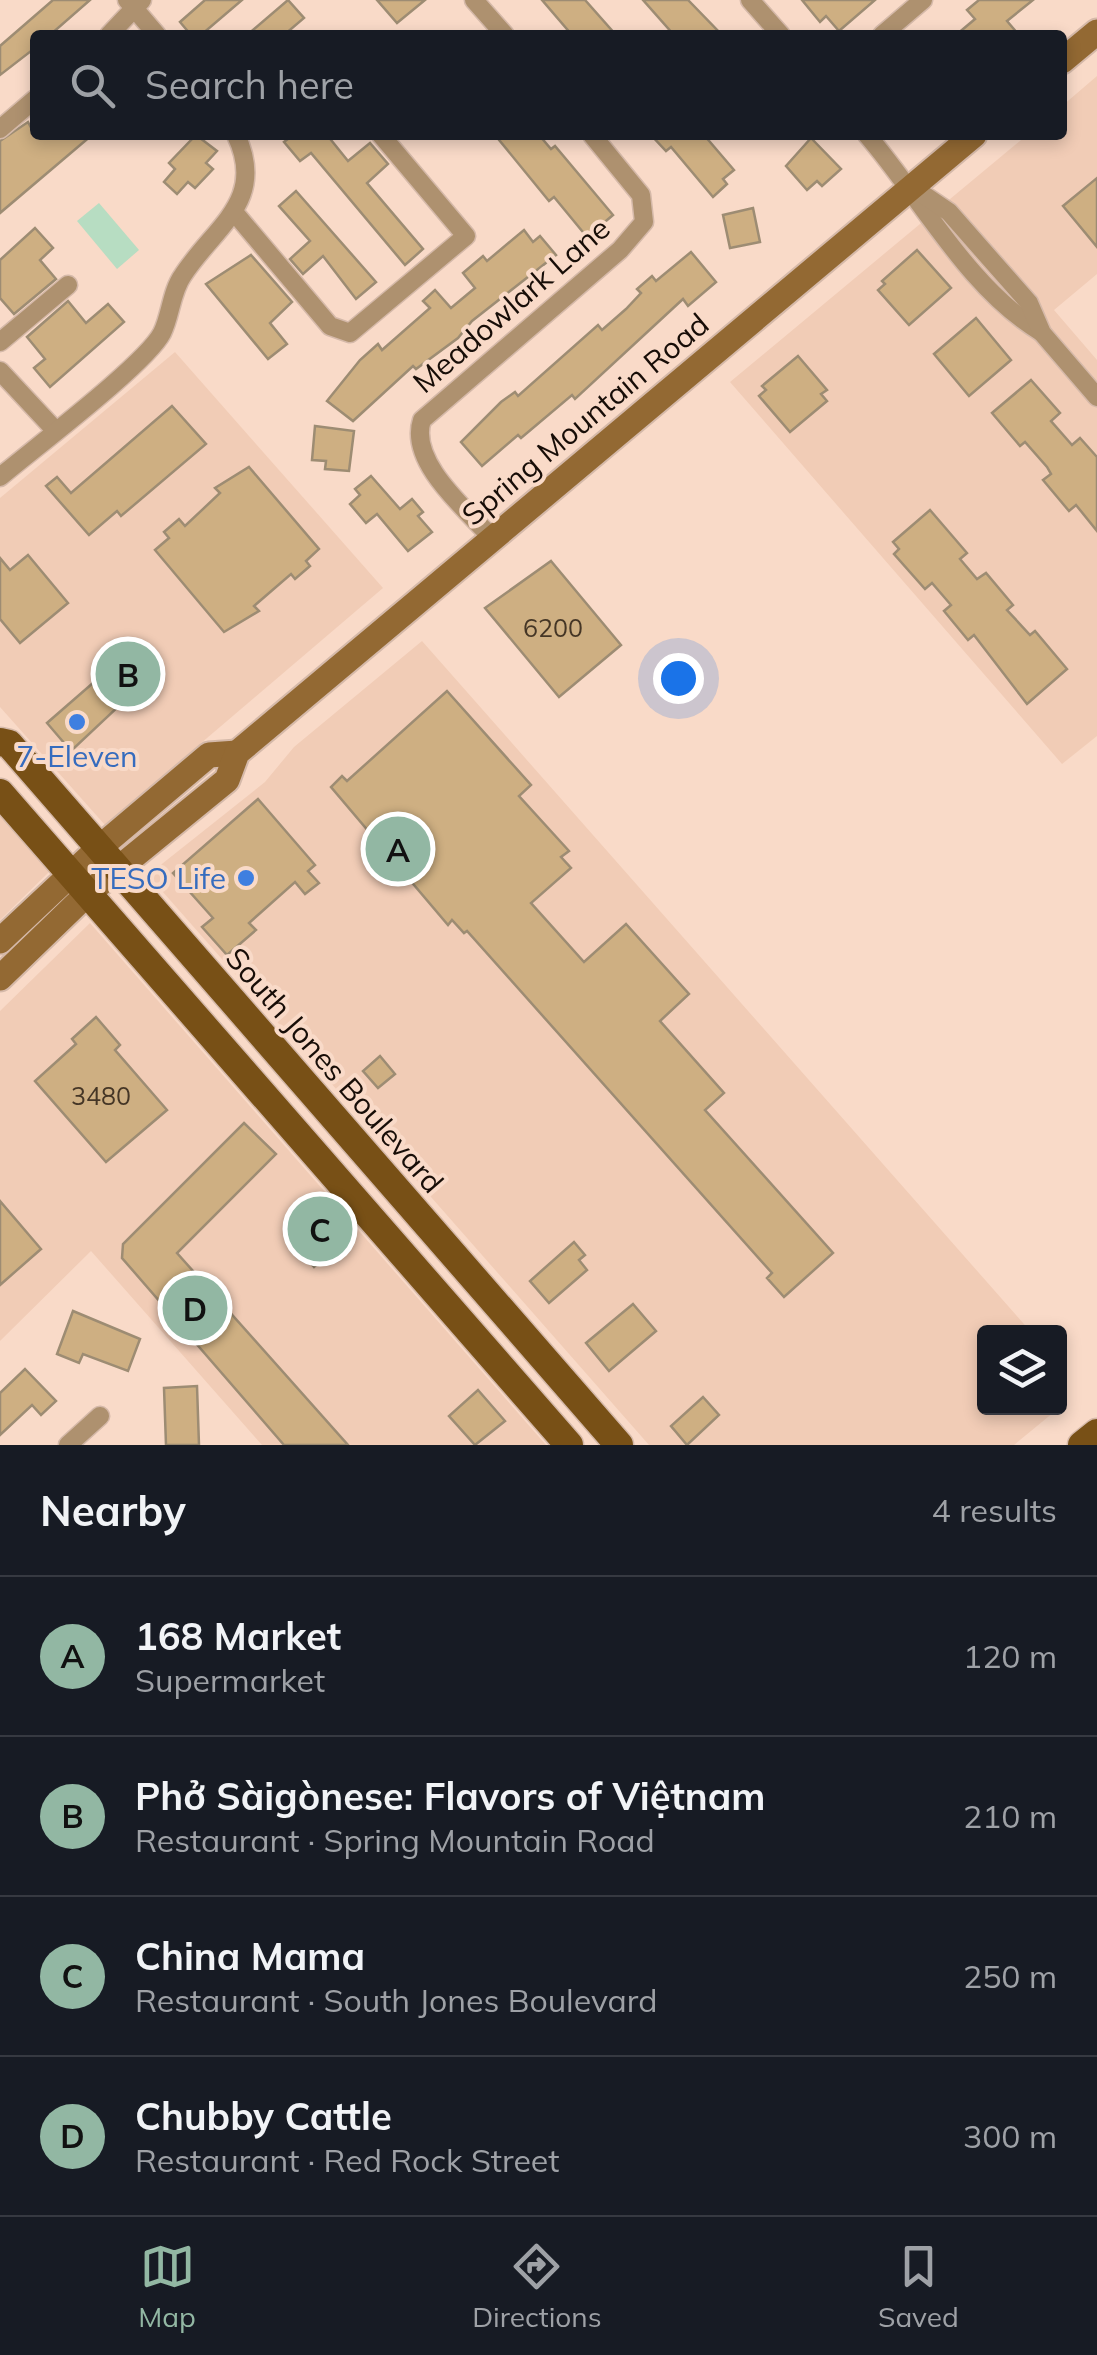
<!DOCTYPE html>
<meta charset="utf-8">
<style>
body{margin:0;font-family:Mulish,sans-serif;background:#242831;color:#f1f3f6}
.controls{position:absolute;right:30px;bottom:30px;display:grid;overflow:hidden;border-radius:10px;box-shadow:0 5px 15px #0003}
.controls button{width:90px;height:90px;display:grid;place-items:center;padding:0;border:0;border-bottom:2px solid #363941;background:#171b24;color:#f1f3f6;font:50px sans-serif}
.you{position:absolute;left:678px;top:678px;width:35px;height:35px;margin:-25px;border:8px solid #fff;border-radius:50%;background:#1a73e8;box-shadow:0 0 0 15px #1a73e833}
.badge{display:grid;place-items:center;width:65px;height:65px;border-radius:50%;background:#92b7a3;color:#111;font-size:32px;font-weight:700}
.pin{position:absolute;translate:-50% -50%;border:5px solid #fff;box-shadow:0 2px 10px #0006}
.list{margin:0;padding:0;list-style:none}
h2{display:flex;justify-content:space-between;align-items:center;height:130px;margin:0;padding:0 40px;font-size:42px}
h2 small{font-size:32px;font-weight:400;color:#9ea1a6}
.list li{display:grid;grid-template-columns:65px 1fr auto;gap:30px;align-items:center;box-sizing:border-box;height:160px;padding:0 40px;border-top:2px solid #363941}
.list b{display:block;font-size:38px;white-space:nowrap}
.list p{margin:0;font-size:32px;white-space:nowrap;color:#9ea1a6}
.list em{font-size:32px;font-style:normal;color:#9ea1a6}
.icon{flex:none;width:55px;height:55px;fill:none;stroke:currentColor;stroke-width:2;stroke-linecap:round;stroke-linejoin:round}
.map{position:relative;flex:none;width:1097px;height:1445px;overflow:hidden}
.search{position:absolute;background:#171b24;box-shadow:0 5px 15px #0003;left:30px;right:30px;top:30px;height:110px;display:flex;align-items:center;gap:25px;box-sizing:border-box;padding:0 35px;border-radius:10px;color:#9ea1a6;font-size:38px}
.sheet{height:770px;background:#171b24}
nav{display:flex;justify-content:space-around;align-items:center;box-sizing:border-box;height:140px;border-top:2px solid #363941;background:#171b24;font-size:28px;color:#9ea1a6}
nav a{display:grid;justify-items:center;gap:5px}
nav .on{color:#92b7a3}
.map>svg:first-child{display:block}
</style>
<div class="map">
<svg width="1097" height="1445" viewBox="0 0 1097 1445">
<rect width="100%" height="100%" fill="#f9dac8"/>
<g fill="#f1ccb6">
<path d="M1097 76V274L1054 310 1097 360V736L1062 764 730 382 1027 135H1062V106Z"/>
<path d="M175 352 383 588 105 825 0 707V498Z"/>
<path d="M422 641 1031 1332H984V1408H1059L1014 1445H649L148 875 265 782 294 747Z"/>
<path d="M0 814 51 870 0 920Z"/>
<path d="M90 923 546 1445H262L91 1251 0 1341V1011Z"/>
</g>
<path fill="#b7ddc2" d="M99 203 139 250 117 269 77 221Z"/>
<g fill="#ceaf82" stroke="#9d8c73" stroke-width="2.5">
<path d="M53 0H90L50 35H35V48L0 75V46Z"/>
<path d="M205 0H242L201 35H191L180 22Z"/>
<path d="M288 0 304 18 284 35H247Z"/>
<path d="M377 0H425L397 23Z"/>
<path d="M542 0H585L616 35H572Z"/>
<path d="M643 0H688L722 35H674Z"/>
<path d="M802 0H875L839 31 826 16 820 22Z"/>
<path d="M979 0H1033L1007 21 1019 35H956L975 19 967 10Z"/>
<path d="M28 122 35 135H92L0 213V141Z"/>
<path d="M196 135 217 151 206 163 213 169 195 188 188 182 177 194 164 182 175 169 169 163Z"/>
<path d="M293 135H327L348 161 370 143 388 164 367 183 423 249 405 265 311 153 300 161 284 142Z"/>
<path d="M495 135H539L551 149 555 146 613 215 587 237 554 197 549 201Z"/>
<path d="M651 135H704L734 170 723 179 727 184 713 197 671 147 666 151Z"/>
<path d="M811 138 841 169 822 186 817 181 807 190 786 166Z"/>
<path d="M1097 178V247L1063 206Z"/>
<path d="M296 191 376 282 356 299 323 256 303 274 290 259 310 241 279 206Z"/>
<path d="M753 208 760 242 730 248 723 215Z"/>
<path d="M35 228 53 248 40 260 56 279 14 314 0 298V260Z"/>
<path d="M524 230 533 242 540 236 556 255 472 321 458 338 416 369 413 366 353 421 327 401 360 360 378 344 382 350 430 308 423 301 435 290 451 308 475 288 463 273 483 256 487 261Z"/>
<path d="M917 250 951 288 909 325 878 290 885 284 882 281Z"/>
<path d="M691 252 716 282 688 306 683 299 575 399 572 395 521 438 518 435 482 466 461 442 501 402 515 392 518 396 598 325 602 330 626 309 641 293 637 289 652 276 656 281Z"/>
<path d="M251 255 292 302 270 323 287 344 268 359 206 284Z"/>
<path d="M68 301 86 323 108 304 124 322 50 387 34 368 45 359 27 337Z"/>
<path d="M976 318 1011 360 969 396 934 354Z"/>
<path d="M798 356 827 390 821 394 827 401 790 432 759 396 766 390 762 386Z"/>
<path d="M1031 380 1060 413 1051 421 1072 445 1080 438 1097 457V531L1076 505 1069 511 1043 480 1051 474 1047 467 1025 442 1020 446 992 413Z"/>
<path d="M172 406 206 444 121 516 117 511 89 535 46 486 57 477 71 493Z"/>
<path d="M315 426 354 431 349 471 325 469 326 461 312 460Z"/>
<path d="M249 467 319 549 306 561 310 566 295 579 291 574 254 606 259 611 224 632 155 550 169 538 164 532 179 519 185 526 220 493 215 488Z"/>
<path d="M371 476 400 509 412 499 423 512 418 516 432 532 408 551 377 514 366 523 350 504 360 495 355 489Z"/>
<path d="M930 510 967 553 960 559 977 579 986 573 1013 605 1007 610 1030 635 1035 631 1067 669 1027 704 974 635 968 640 944 611 951 605 932 583 925 589 894 554 899 549 893 542Z"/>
<path d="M28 555 68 603 20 643 0 619V558L10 570Z"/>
<path d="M551 561 621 645 559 697 485 608Z"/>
<path d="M132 649 153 674 71 751 47 723Z"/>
<path d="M447 691 531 785 519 796 569 851 561 857 571 868 531 903 584 962 626 924 689 994 660 1021 724 1093 705 1110 833 1253 784 1297 767 1278 772 1273 467 931 464 933 452 920 448 925 331 787 342 776 347 781Z"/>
<path d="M258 799 315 865 308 871 319 883 305 894 295 882 249 923 256 930 227 955 202 927 213 918 173 873Z"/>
<path d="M96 1017 120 1045 115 1050 167 1110 106 1162 35 1081 76 1044 72 1039Z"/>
<path d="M380 1056 395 1074 378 1088 363 1071Z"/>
<path d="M244 1123 276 1154 177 1253 348 1445H284L122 1258 123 1244Z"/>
<path d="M320 1198 351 1234 314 1267 300 1251 307 1244 289 1225Z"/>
<path d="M0 1201 41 1249 0 1285Z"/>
<path d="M574 1242 585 1255 579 1260 587 1270 549 1303 530 1281Z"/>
<path d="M633 1304 656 1331 609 1371 586 1343Z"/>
<path d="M73 1311 140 1339 128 1371 83 1354 79 1363 57 1354Z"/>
<path d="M25 1369 56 1401 41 1415 32 1405 0 1435V1393Z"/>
<path d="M197 1386 199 1445H166L164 1388Z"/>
<path d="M478 1390 505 1421 475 1445 449 1416Z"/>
<path d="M703 1397 719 1415 687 1445 671 1426Z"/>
</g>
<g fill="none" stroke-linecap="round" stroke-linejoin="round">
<g stroke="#d5b9a9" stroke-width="21">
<g id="street">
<path d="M127 0 157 35"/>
<path d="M474 0 505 35"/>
<path d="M750 0 781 35"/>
<path d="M109 35 142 0"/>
<path d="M882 35 923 0"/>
<path d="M0 129 35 99"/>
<path d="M867 135C922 199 968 288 1041 332"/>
<path d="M912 187 949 212 1029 303 1042 333 1097 397"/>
<path d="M234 212 330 326 350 333 466 236 381 135"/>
<path d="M0 342 68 285"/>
<path d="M0 371 55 430"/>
<path d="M0 477C33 449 146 364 162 333 171 315 171 292 183 275 215 226 267 201 236 135"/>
<path d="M493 539C467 510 408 462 422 420L620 250 644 222 641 195 592 135"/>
<path d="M68 1445 100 1416"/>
</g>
</g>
<g stroke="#d5b9a9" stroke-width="29">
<g id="secondary">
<path d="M1062 61 1097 32"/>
<path d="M0 941 99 848 209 755 237 753"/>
<path d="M0 978 86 895 227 780 237 753 974 135"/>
</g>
</g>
<g stroke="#d5b9a9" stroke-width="31">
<g id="primary">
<path d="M0 742 9 744 619 1445"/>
<path d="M0 793 569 1445"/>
<path d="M1082 1445 1097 1433"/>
</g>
</g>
<use href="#street" stroke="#ae916f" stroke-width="18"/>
<use href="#secondary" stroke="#936933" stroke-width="25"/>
<use href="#primary" stroke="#785016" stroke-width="28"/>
</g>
<g fill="#3f7fe0" stroke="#f9dac8" stroke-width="4">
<circle cx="77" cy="722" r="10"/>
<circle cx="246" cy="878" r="10"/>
</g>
<g text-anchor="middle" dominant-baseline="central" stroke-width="8" stroke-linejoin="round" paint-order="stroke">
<g font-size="25" fill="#453626">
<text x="553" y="627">6200</text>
<text x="101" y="1095">3480</text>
</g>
<g font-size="30" fill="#170d07" stroke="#f9dac8">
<text transform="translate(511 305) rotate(-41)">Meadowlark Lane</text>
<text transform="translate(585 419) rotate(-40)">Spring Mountain Road</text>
<text transform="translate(335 1070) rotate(49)">South Jones Boulevard</text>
</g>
<g font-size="30" fill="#366cbe" stroke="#f9dac8">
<text x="77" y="756">7-Eleven</text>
<text x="226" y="878" text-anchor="end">TESO Life</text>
</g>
</g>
</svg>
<div class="controls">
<button><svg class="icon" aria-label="layers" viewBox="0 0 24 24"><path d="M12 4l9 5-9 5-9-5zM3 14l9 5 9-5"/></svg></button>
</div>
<div class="you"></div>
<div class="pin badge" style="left:398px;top:849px">A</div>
<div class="pin badge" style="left:128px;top:674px">B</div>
<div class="pin badge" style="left:320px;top:1229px">C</div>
<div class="pin badge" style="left:195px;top:1308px">D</div>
<div class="search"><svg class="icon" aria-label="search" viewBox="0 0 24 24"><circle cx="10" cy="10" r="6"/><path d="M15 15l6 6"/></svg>Search here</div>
</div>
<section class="sheet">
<h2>Nearby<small>4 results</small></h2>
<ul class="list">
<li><span class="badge">A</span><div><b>168 Market</b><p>Supermarket</p></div><em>120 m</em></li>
<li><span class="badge">B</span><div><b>Phở Sàigònese: Flavors of Việtnam</b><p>Restaurant · Spring Mountain Road</p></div><em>210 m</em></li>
<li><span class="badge">C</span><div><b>China Mama</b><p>Restaurant · South Jones Boulevard</p></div><em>250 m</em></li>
<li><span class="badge">D</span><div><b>Chubby Cattle</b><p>Restaurant · Red Rock Street</p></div><em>300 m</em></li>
</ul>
</section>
<nav>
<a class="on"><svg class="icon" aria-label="map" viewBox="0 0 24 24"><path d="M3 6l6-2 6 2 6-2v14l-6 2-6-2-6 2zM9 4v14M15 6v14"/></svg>Map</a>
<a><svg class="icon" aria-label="directions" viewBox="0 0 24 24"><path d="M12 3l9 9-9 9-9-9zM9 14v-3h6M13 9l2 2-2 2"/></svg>Directions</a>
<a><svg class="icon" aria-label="saved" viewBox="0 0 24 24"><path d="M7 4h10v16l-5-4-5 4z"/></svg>Saved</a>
</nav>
